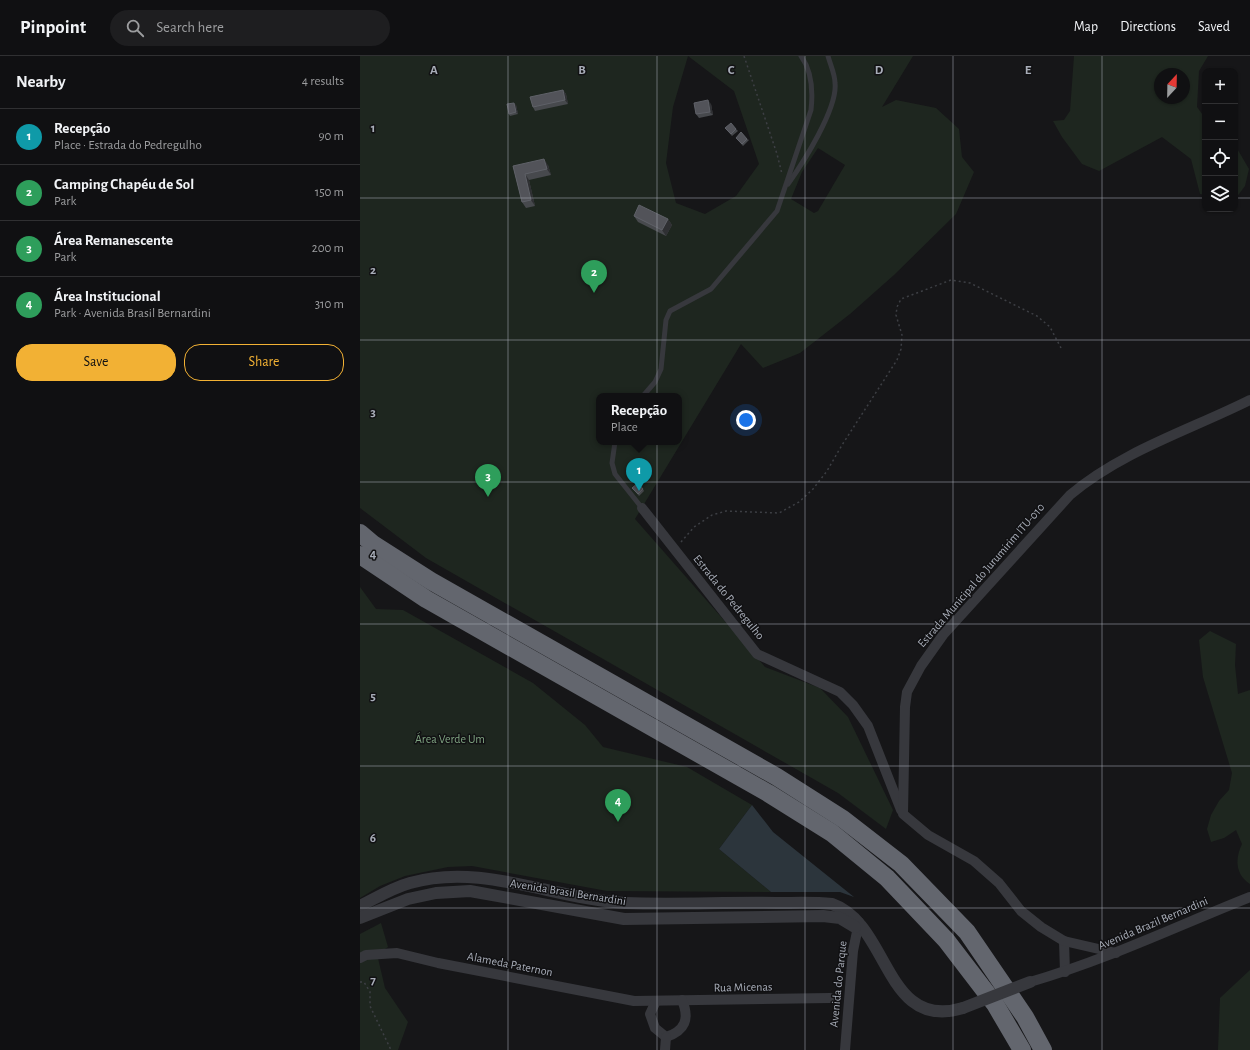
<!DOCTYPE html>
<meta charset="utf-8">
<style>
body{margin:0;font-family:"Alegreya Sans",sans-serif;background:#1e1e20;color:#f1f3f6}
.controls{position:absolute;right:12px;top:12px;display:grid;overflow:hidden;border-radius:8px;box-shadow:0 1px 3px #0004}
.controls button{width:36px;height:36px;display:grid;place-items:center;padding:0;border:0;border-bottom:1px solid #303032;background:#101012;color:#f1f3f6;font:20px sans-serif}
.compass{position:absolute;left:794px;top:12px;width:36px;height:36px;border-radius:50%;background:#101012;box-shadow:0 1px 3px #0004;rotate:22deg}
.you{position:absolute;left:386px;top:364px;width:14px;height:14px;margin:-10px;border:3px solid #fff;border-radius:50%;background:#1a73e8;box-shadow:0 0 0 6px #1a73e833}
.badge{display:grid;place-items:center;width:26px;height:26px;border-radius:50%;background:#f2b134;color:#fff;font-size:13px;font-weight:700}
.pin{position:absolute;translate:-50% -33px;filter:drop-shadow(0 1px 2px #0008)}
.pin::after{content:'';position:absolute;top:21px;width:14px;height:12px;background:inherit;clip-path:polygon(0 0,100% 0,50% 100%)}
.popup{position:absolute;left:236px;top:337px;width:86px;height:52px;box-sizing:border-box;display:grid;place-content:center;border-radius:8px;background:#101012;filter:drop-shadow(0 1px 3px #0005);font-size:13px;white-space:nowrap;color:#9c9d9f}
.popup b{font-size:15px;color:#f1f3f6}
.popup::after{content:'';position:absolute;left:50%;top:100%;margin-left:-8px;border:8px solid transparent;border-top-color:#101012}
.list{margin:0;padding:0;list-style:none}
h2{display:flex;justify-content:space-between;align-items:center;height:52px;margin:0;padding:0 16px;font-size:17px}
h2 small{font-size:13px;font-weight:400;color:#9c9d9f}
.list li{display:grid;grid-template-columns:26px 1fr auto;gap:12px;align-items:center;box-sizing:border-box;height:56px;padding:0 16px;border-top:1px solid #303032}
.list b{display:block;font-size:15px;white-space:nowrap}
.list p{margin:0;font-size:13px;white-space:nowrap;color:#9c9d9f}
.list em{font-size:13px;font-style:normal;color:#9c9d9f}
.actions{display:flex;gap:8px;padding:12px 16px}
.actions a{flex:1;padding:9px 0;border:1px solid #f2b134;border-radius:16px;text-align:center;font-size:14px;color:#f2b134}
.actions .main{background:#f2b134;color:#111}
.icon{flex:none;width:22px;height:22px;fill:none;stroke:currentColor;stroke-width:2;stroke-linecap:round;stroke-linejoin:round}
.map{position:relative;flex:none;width:890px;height:994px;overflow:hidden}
header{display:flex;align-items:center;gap:24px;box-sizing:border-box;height:56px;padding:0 20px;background:#101012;border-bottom:1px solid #303032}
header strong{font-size:19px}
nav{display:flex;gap:22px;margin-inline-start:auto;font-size:14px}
.search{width:280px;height:36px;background:#1e1e20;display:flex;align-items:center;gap:10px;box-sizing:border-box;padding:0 14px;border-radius:22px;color:#9c9d9f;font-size:15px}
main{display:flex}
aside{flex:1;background:#101012}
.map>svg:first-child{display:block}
</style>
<header>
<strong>Pinpoint</strong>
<div class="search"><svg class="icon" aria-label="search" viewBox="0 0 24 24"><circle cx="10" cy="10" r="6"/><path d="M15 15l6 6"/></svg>Search here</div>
<nav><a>Map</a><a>Directions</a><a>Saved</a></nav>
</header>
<main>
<aside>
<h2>Nearby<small>4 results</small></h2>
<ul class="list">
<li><span class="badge" style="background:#0f9aa8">1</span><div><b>Recepção</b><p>Place · Estrada do Pedregulho</p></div><em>90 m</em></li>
<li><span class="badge" style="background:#2e9e5b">2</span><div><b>Camping Chapéu de Sol</b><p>Park</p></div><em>150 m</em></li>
<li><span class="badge" style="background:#2e9e5b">3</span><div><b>Área Remanescente</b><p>Park</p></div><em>200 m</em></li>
<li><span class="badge" style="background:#2e9e5b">4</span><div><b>Área Institucional</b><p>Park · Avenida Brasil Bernardini</p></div><em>310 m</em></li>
</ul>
<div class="actions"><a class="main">Save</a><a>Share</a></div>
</aside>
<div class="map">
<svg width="890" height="994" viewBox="0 0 890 994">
<rect width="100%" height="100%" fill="#161618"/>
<g fill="#1e261f" fill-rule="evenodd">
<path d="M0 0H553L522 51 536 44 576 52 599 73 602 101 614 116 596 158 534 219 490 258 440 297 403 312 381 288 275 463 405 611 460 632 488 661 533 754 526 773 478 737 66 502 0 452ZM328 0 374 35 399 108 376 140 345 158 316 147 306 107 313 51ZM458 92 485 109 458 155 454 157 431 143 442 116ZM239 340H319V386H239Z"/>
<path d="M714 0H848L839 15 837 51 845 62V139L840 138 831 103 802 81 739 115 722 108 702 81 693 65 704 64 710 55ZM800 18H824V42H800Z"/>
<path d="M875 89 889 113 885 130 876 142H875Z"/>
<path d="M0 531 16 553 43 554 173 627 225 669 243 691 327 711 392 749 359 793 411 836 247 835 112 810 88 811 45 820 20 830 0 842Z"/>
<path d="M850 575 876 588 875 609 878 638 890 634V828C875 818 875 803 882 788L876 774 864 782 851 786 847 773 851 759 859 745 869 734 872 717 843 621 839 584Z"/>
<path d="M21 867 28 891 17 898 25 932 48 966 38 994H0V878Z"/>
<path d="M890 914V994H858L860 942Z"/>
</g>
<path fill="#2c353c" d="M392 749 413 776 494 841 480 836H411L359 793Z"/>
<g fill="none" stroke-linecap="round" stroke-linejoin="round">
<g stroke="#3d3f44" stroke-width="1.5" stroke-dasharray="2 3" stroke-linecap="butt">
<path d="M384 0 417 98 422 118"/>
<path d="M321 486 334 471 352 459 366 455 419 457 439 446 453 433 467 415 482 389 537 304 541 293 542 279 536 259 537 251 541 243 591 224 610 227 677 260 690 271 701 292"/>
<path d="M0 926H4L10 936V950L31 994"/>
</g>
<g stroke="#37383d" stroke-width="5">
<path d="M428 128C443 107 478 52 475 27 475 18 470 8 468 0"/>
<path d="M283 340 295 326 301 313 306 264 310 255 351 233 417 155 451 54C453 36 452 15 441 0"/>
<path d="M255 386 252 407 255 418 282 452"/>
</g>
<g stroke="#37383d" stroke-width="10">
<path d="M282 452 397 598 480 636 493 649 508 670 541 754"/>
<path d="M704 885 705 916"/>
<path d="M756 897 704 885 681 871 661 855 639 827 614 805 568 779 543 758 545 651 547 636 561 610 583 579 710 439C762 395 830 374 890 344"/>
<path d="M0 902 6 899 37 897 78 907 274 945 470 942"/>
<path d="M670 926C746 904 817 870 890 841"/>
<path d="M296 945 290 958 295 972 306 981C325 975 330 963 322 944"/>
<path d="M305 994 306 981"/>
<path d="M485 994 493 895 499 866"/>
</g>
<g stroke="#37383d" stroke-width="12">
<path d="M0 850C16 842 32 832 50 827 121 806 194 843 265 847 316 849 367 846 417 847 435 847 454 846 472 848 530 868 524 976 603 952"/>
<path d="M0 862 48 843 76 837 110 835 264 863 463 860 480 862 495 871"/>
</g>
<g stroke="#63666e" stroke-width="18">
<path d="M0 477 13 488 71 525 417 721 483 763 541 808 607 876 665 961 683 994"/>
<path d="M0 499 66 543 408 737 472 777 527 822 586 884 635 948 662 994"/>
</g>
<path stroke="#37383d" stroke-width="12" d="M603 952 670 926"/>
</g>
<g fill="#47494d">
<path d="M203 34 206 38 208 48 175 55 173 51Z"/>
<path d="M351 48 353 59 339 62 336 58Z"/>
<path d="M156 49 158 58 150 60 149 58Z"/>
<path d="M365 72 376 73 378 75 372 80Z"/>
<path d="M376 82 387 83 389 84 383 90Z"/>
<path d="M188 109 191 119 169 124 175 150 166 152 162 146 153 110Z"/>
<path d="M274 160 308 163 312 169 306 180 278 166Z"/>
<path d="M283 433 284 435 279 440 274 434Z"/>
</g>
<g fill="#2f3033">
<path d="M203 34 206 38 208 48 205 44Z"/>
<path d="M348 44 351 48 353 59 350 56Z"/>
<path d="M154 47 156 49 158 58 156 56Z"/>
<path d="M184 103 188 109 191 119 187 113Z"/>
<path d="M165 118 169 124 175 150 171 144Z"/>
<path d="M308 163 312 169 306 180 302 174Z"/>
</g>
<g fill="#525359" stroke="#5f6168">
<path d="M203 34 205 44 173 51 170 41Z"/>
<path d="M348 44 350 56 336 58 334 47Z"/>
<path d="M154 47 156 56 149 58 147 48Z"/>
<path d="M371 67 376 73 371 78 365 72Z"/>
<path d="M381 76 387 83 382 88 376 82Z"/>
<path d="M184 103 187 113 165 118 171 144 162 146 153 110Z"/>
<path d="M279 149 308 163 302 174 274 160Z"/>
<path d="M278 427 283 433 278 438 272 432Z"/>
</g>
<path fill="none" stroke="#a8adb8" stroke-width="1" stroke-opacity="0.55" d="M148 0V994M297 0V994M445 0V994M593 0V994M742 0V994M0 142H845M875 142H890M0 284H890M0 426H890M0 568H890M0 710H890M0 852H890"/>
<g text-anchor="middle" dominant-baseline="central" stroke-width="3" stroke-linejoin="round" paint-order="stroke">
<g font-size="12" fill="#a8adb8" stroke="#111113">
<text transform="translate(621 519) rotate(-49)">Estrada Municipal do Jurumirim ITU-010</text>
<text transform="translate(369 541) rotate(51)">Estrada do Pedregulho</text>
<text transform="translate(208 836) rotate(9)">Avenida Brasil Bernardini</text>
<text transform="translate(793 867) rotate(-23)">Avenida Brazil Bernardini</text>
<text transform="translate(150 908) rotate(11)">Alameda Paternon</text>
<text transform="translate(478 928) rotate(-84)">Avenida do Parque</text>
<text transform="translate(383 931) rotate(-1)">Rua Micenas</text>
</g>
<g font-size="12" fill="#7fa381" stroke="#111113">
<text x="90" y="683">Área Verde Um</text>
</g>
</g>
<g font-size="13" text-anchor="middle" font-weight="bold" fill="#a8adb8" stroke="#111113" stroke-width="3" stroke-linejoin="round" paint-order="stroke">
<text x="74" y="18">A</text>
<text x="222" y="18">B</text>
<text x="371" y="18">C</text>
<text x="519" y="18">D</text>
<text x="668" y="18">E</text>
<text x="13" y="76">1</text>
<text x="13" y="218">2</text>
<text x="13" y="360">3</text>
<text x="13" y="502">4</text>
<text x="13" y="644">5</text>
<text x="13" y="786">6</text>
<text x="13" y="928">7</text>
</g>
</svg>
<div class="controls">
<button>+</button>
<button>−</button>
<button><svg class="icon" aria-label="locate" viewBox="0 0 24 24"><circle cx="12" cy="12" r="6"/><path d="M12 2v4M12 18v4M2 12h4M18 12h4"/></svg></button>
<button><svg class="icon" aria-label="layers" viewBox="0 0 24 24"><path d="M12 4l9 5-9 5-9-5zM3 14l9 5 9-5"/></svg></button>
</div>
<svg class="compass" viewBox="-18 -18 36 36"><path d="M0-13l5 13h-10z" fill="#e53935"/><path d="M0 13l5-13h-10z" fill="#9c9d9f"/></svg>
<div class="you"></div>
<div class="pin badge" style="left:279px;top:435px;background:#0f9aa8">1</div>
<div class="popup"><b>Recepção</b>Place</div>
<div class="pin badge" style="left:234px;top:237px;background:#2e9e5b">2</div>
<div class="pin badge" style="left:128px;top:441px;background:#2e9e5b">3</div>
<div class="pin badge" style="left:258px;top:766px;background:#2e9e5b">4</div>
</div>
</main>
